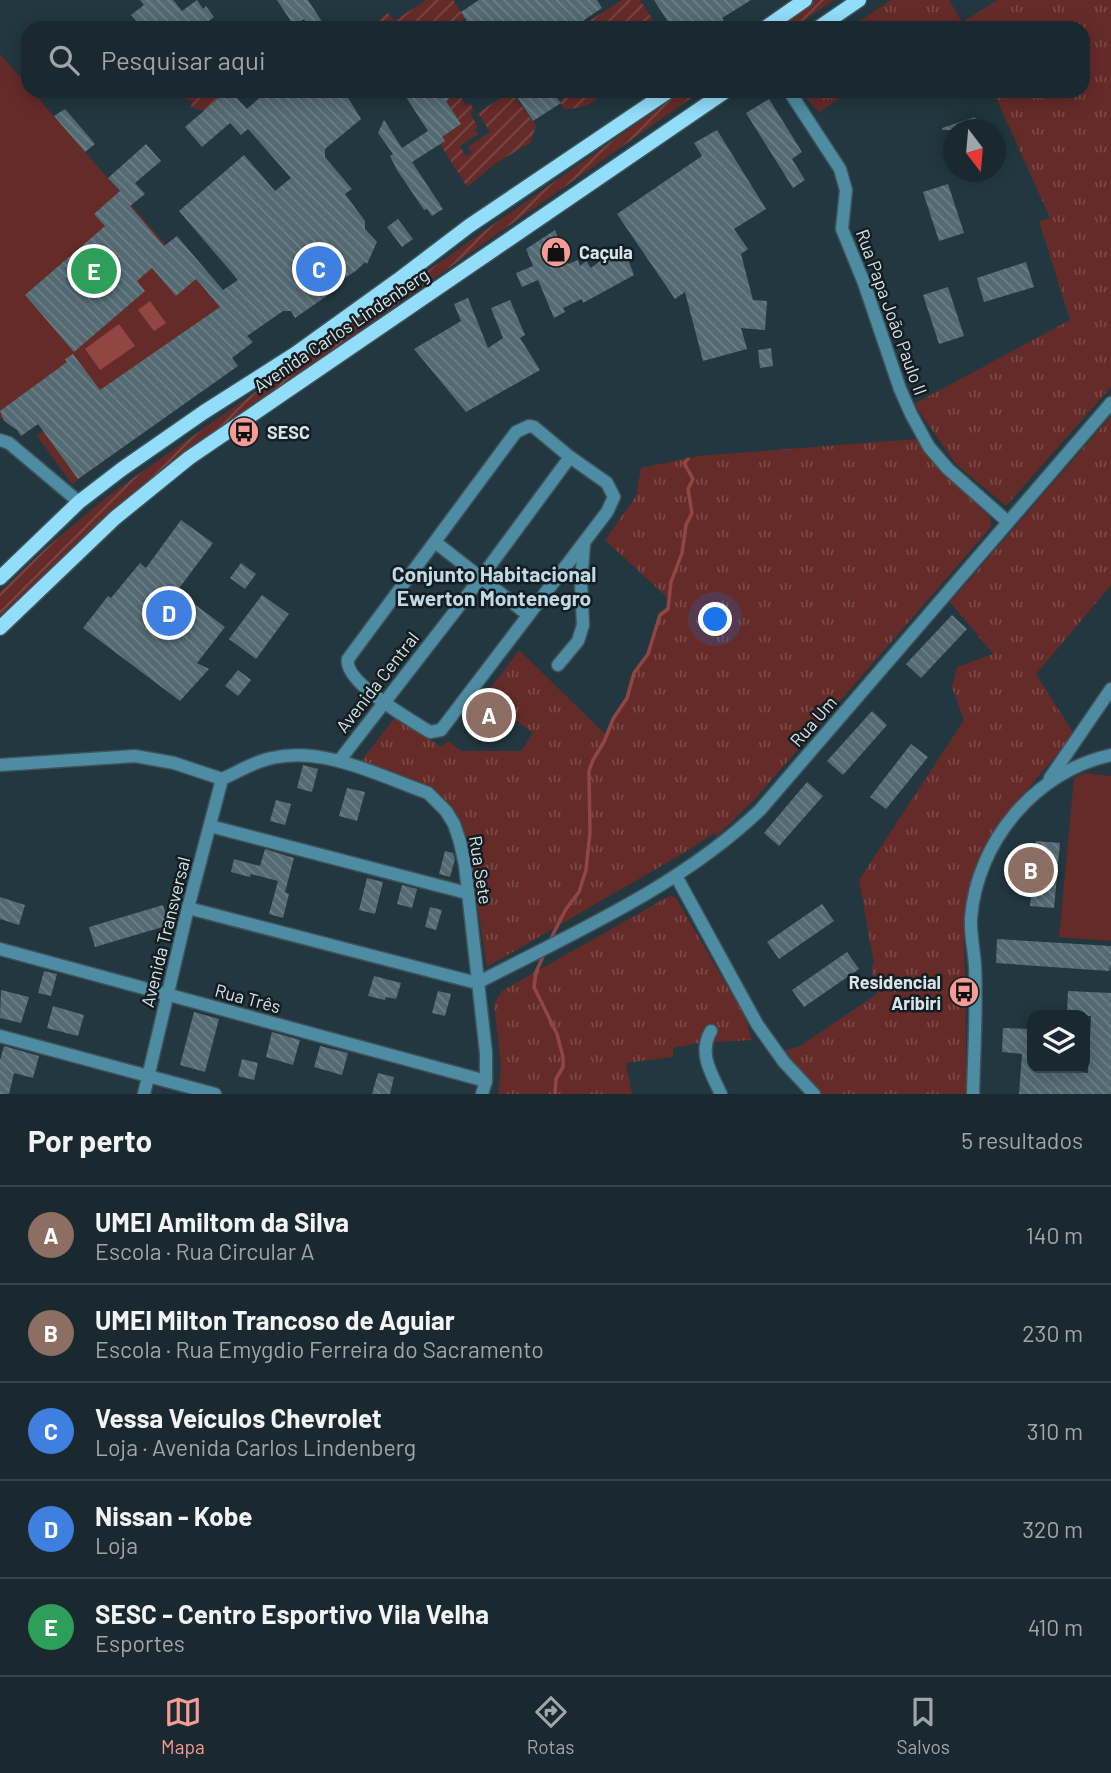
<!DOCTYPE html>
<html lang="pt">
<meta charset="utf-8">
<style>
body{margin:0;font-family:Barlow,sans-serif;background:#233137;color:#f1f3f6}
.controls{position:absolute;right:21px;bottom:21px;display:grid;overflow:hidden;border-radius:14px;box-shadow:0 4px 18px #0003}
.controls button{width:63px;height:63px;display:grid;place-items:center;padding:0;border:0;border-bottom:2px solid #38454b;background:#1a292f;color:#f1f3f6;font:35px sans-serif}
.compass{position:absolute;left:943px;top:119px;width:63px;height:63px;border-radius:50%;background:#1a292f;box-shadow:0 4px 18px #0003;rotate:164deg}
.you{position:absolute;left:716px;top:620px;width:24px;height:24px;margin:-18px;border:5px solid #fff;border-radius:50%;background:#1a73e8;box-shadow:0 0 0 10px #1a73e833}
.badge{display:grid;place-items:center;width:46px;height:46px;border-radius:50%;background:#f59c96;color:#fff;font-size:23px;font-weight:700}
.pin{position:absolute;translate:-50% -50%;border:4px solid #fff;box-shadow:0 2px 7px #0006}
.list{margin:0;padding:0;list-style:none}
h2{display:flex;justify-content:space-between;align-items:center;height:91px;margin:0;padding:0 28px;font-size:30px}
h2 small{font-size:23px;font-weight:400;color:#9fa6aa}
.list li{display:grid;grid-template-columns:46px 1fr auto;gap:21px;align-items:center;box-sizing:border-box;height:98px;padding:0 28px;border-top:2px solid #38454b}
.list b{display:block;font-size:26px;white-space:nowrap}
.list p{margin:0;font-size:23px;white-space:nowrap;color:#9fa6aa}
.list em{font-size:23px;font-style:normal;color:#9fa6aa}
.icon{flex:none;width:38px;height:38px;fill:none;stroke:currentColor;stroke-width:2;stroke-linecap:round;stroke-linejoin:round}
.map{position:relative;flex:none;width:1111px;height:1094px;overflow:hidden}
.search{position:absolute;background:#1a292f;box-shadow:0 4px 18px #0003;left:21px;right:21px;top:21px;height:77px;display:flex;align-items:center;gap:18px;box-sizing:border-box;padding:0 24px;border-radius:21px;color:#9fa6aa;font-size:26px}
.sheet{height:581px;background:#1a292f}
nav{display:flex;justify-content:space-around;align-items:center;box-sizing:border-box;height:98px;border-top:2px solid #38454b;background:#1a292f;font-size:19px;color:#9fa6aa}
nav a{display:grid;justify-items:center;gap:4px}
nav .on{color:#f59c96}
.map>svg:first-child{display:block}
</style>
<div class="map">
<svg width="1111" height="1094" viewBox="0 0 1111 1094">
<defs>
<pattern id="grass-tufts" width="24" height="20" patternUnits="userSpaceOnUse" patternTransform="scale(1.75)"><rect width="24" height="20" fill="#652b29"/><path d="M3 7l-1-3M5 7V3M7 7l1-3M15 17l-1-3M17 17v-4M19 17l1-3" fill="none" stroke="#7a4a48"/></pattern>
<pattern id="garden-furrows" width="10" height="10" patternUnits="userSpaceOnUse" patternTransform="scale(1.75)"><rect width="10" height="10" fill="#652b29"/><path d="M-1 1l2-2M0 10L10 0M9 11l2-2" fill="none" stroke="#7a4a48"/></pattern>
<pattern id="building-back-hatch" width="6" height="6" patternUnits="userSpaceOnUse" patternTransform="scale(1.75)"><rect width="6" height="6" fill="#546a73"/><path d="M-1 5l2 2M0 0l6 6M5-1l2 2" fill="none" stroke="#6c7f87"/></pattern>
</defs>
<rect width="100%" height="100%" fill="#22373f"/>
<g fill="url(#grass-tufts)">
<path d="M891 0H949L962 22 998 0H1111V387L1006 506 955 463 914 404 1070 320 1039 221 1050 218 993 91H1083V28H849Z"/>
<path d="M800 91H861L852 97 840 98 819 112Z"/>
<path d="M1111 416V585L1036 674 1074 734 1008 813 975 869 967 901 964 931 967 1094H822L793 1065 784 1051 800 1046 877 994 871 966 874 964 859 880 964 720 952 687 957 667 993 654 950 602Z"/>
<path d="M917 439 946 476 990 517 991 527 754 800 717 836 714 833 689 850 487 967 468 847C455 784 413 782 361 761L396 716 441 747 448 741 461 751H521L533 733 484 697 519 650 606 735 613 719 627 698 634 673 648 654 660 615 668 609 670 600 605 540 636 496 641 468 698 456Z"/>
<path d="M671 895 676 898 745 1017 752 1040 699 1043 673 1048V1057L626 1063 632 1094H498L501 1066 494 1004 502 991Z"/>
</g>
<g fill="#652b29">
<path d="M0 54 28 86V91H32L220 307 206 387 72 484 37 436 43 431 38 424 21 436 13 425 11 426 2 418 0 419Z"/>
<path d="M1085 773 1111 776V941L1059 937 1074 777Z"/>
</g>
<g fill="url(#garden-furrows)">
<path d="M426 0H453L465 18 450 28H398L394 21 384 27 379 20 388 13 394 21Z"/>
<path d="M622 0H640L658 28H589L586 23Z"/>
<path d="M814 0H834L793 28H773Z"/>
<path d="M161 91H213L221 100 208 111 206 109 203 111 191 107 192 101Z"/>
<path d="M511 91 536 126 530 143 496 163 467 187 440 144 444 141 442 137 461 124 446 101 458 93 466 105 470 103 474 110 470 113 478 127 475 129 478 134 460 146 466 156 472 153 468 147 490 132 478 113Z"/>
<path d="M560 91H603C593 106 581 109 564 109L560 102 564 98Z"/>
<path d="M683 91H701L181 456 113 512 0 621V592L45 549 109 495Z"/>
</g>
<g fill="#924644">
<path d="M150 301 166 323 154 331 138 310Z"/>
<path d="M119 324 135 346 100 370 85 349Z"/>
</g>
<g fill="none" stroke-linecap="round" stroke-linejoin="round">
<g stroke="#924644" stroke-width="3.5">
<path d="M549 942 566 909 579 892 586 870 590 832 589 771 593 760 604 742 613 719 627 698 634 673 648 654 660 615 668 609 671 582 682 553 686 525 692 513 688 489 693 479 684 463 688 459"/>
<path d="M545 952 536 972 534 987 557 1034 563 1057V1067L556 1079 555 1094"/>
</g>
</g>
<g fill="url(#building-back-hatch)">
<path d="M140 0H173L182 11 197 0 203 9 206 6 214 17 199 28H143L131 15 144 5Z"/>
<path d="M277 0H308L326 28H310L304 19 294 26Z"/>
<path d="M479 0H597L602 8 584 20 589 28H471L461 12Z"/>
<path d="M654 0H751L722 18 729 28H672Z"/>
<path d="M224 91H230L247 109 267 91H344L361 119 325 149V157L352 189 345 194 365 221V229L377 242 367 264 365 262 357 270 328 289 331 293 295 318 291 311H283L247 336 253 342 232 358 238 366 78 479 38 424 21 436 17 430 4 421 0 411 67 362 65 359 73 354 100 390 220 307 196 279 176 296 152 268 137 281 145 291 74 352 25 295 105 226 94 214 120 191 108 178 146 144 161 161 135 183 145 194 130 206 164 246 177 236 223 290 238 280 179 211 244 155 275 191 291 178 248 129 241 135 230 123 202 147 185 127 219 98 218 96Z"/>
<path d="M402 91H444L449 99 446 101 461 124 442 137 445 141 412 162 443 209 432 216 427 209 424 210 397 170 390 156 393 154 378 133 384 120 402 148 428 131Z"/>
<path d="M513 91H551L561 103 533 121Z"/>
<path d="M769 99 802 152 792 159 805 180 793 188 746 113Z"/>
<path d="M65 109 95 144 85 152 54 116Z"/>
<path d="M975 117 979 130H942V128Z"/>
<path d="M717 130 766 209 734 229 748 249 741 254 753 300 767 301 765 330 741 328 747 349 703 361 685 292 675 299 617 214 702 156 694 143Z"/>
<path d="M948 184 964 233 939 241 923 192Z"/>
<path d="M398 219 413 239 402 247 387 227Z"/>
<path d="M555 230 568 264 578 260 580 266 586 261 591 268 622 244 634 275 583 303 582 299 563 308 565 312 554 318 538 280 522 287 516 273 533 266 526 249Z"/>
<path d="M1026 262 1034 287 984 302 977 278Z"/>
<path d="M948 287 964 336 939 344 923 295Z"/>
<path d="M468 298 488 348 503 338 491 308 510 300 525 335 520 338 540 370 466 412 414 349 461 321 454 304Z"/>
<path d="M771 348 773 366 760 368 758 350Z"/>
<path d="M181 520 213 543 177 591 225 627 197 663 209 669 180 701 83 628 108 596 111 598 140 563 146 568Z"/>
<path d="M241 563 256 574 245 589 230 578Z"/>
<path d="M262 595 289 614 256 659 229 639Z"/>
<path d="M952 615 967 629 921 678 906 664Z"/>
<path d="M238 670 251 680 238 696 225 686Z"/>
<path d="M872 711 887 725 843 775 827 761Z"/>
<path d="M911 744 928 757 886 809 870 797Z"/>
<path d="M303 765 318 769 312 792 297 788Z"/>
<path d="M807 782 823 796 779 846 764 833Z"/>
<path d="M347 788 365 792 357 821 339 816Z"/>
<path d="M276 800 291 804 285 825 270 821Z"/>
<path d="M1036 841 1060 843 1054 908 1030 906Z"/>
<path d="M265 849 294 858 285 892 289 894 283 918 269 914 278 881 251 874 250 877 231 872 234 859 260 866Z"/>
<path d="M445 851 453 853 455 859 450 877 439 874Z"/>
<path d="M367 878 383 882 375 914 359 910Z"/>
<path d="M402 885 417 889 412 908 397 904Z"/>
<path d="M0 897 25 905 19 925 0 919Z"/>
<path d="M822 904 834 921 779 959 767 942Z"/>
<path d="M163 905 169 925 95 947 89 927Z"/>
<path d="M430 907 442 910 436 930 425 927Z"/>
<path d="M997 939 1111 946V965L1109 971 996 963Z"/>
<path d="M847 952 859 969 804 1007 792 990Z"/>
<path d="M44 971 57 974 51 996 38 993Z"/>
<path d="M374 976 401 983 396 999 386 997 385 1000 368 996Z"/>
<path d="M1 990 29 997 21 1023 0 1018Z"/>
<path d="M438 991 451 994 445 1016 432 1013Z"/>
<path d="M1068 991 1111 993V1094H1019L1022 1054 1002 1052 1003 1028 1032 1029V1068L1088 1073 1089 1052H1085V1038H1090L1091 1016 1067 1015Z"/>
<path d="M53 1006 84 1015 78 1036 47 1028Z"/>
<path d="M194 1012 219 1019 205 1072 180 1065Z"/>
<path d="M272 1032 300 1040 293 1065 266 1057Z"/>
<path d="M4 1046 39 1056 33 1078 14 1073 9 1094H0V1060Z"/>
<path d="M320 1046 348 1053 342 1075 314 1067Z"/>
<path d="M242 1059 258 1063 254 1080 238 1076Z"/>
<path d="M378 1073 394 1077 390 1094H372Z"/>
</g>
<g fill="none" stroke-linecap="round" stroke-linejoin="round">
<g stroke="#3f535a" stroke-width="15">
<g id="minor">
<path d="M789 91 840 169 846 190 842 229 864 283 900 389 911 414 929 447 948 469 1008 522"/>
<path d="M529 426 534 427 570 457 607 483 614 497 607 512 441 730 430 732C411 720 343 682 348 659L516 432Z"/>
<path d="M0 440 9 443 79 502"/>
<path d="M435 542 527 614"/>
<path d="M558 665 578 641 583 625 581 582 584 544"/>
<path d="M339 761 480 579 570 457"/>
<path d="M0 765 135 756 174 763 222 779"/>
<path d="M1050 778 1111 689"/>
<path d="M222 779C238 772 255 761 272 758 324 746 380 776 428 793L446 811 454 824 460 842 465 865 486 1053V1081L482 1094"/>
<path d="M210 826 467 893"/>
<path d="M676 876 757 1024 784 1062 814 1094"/>
<path d="M188 908 477 983C575 932 679 887 760 810L1111 403"/>
<path d="M0 949 486 1081"/>
<path d="M711 1031C698 1053 711 1073 721 1094"/>
<path d="M0 1036 215 1094"/>
<path d="M144 1094 188 908 222 779"/>
<path d="M973 1094C974 1051 977 1008 975 966 974 950 970 933 971 918 977 841 1036 771 1111 755"/>
</g>
</g>
<g stroke="#3f535a" stroke-width="17">
<g id="major">
<path d="M765 28 805 0"/>
<path d="M818 28 859 0"/>
<path d="M0 578 79 502 122 469 204 412 295 354 398 280 469 226 669 91"/>
<path d="M0 628 115 518 189 458 726 91"/>
</g>
</g>
<use href="#minor" stroke="#4d8ca3" stroke-width="12"/>
<use href="#major" stroke="#92ddf9" stroke-width="14"/>
</g>
<defs>
<g id="shop-disc" transform="scale(1.575)"><circle r="9.5" fill="#f59c96" stroke="#141d21"/><path d="M-5-2.5h2.3a2.7 3.5 0 0 1 5.4 0H5L5.5 6h-11ZM-1.5-2.5h3a1.5 2.3 0 0 0-3 0Z" fill="#111"/></g>
<g id="bus-disc" transform="scale(1.575)"><circle r="9.5" fill="#f59c96" stroke="#141d21"/><path d="M-5-6H5V4H4V6H2V4H-2V6H-4V4H-5ZM-3.5-4V0h7V-4ZM-3.5 1.2v1.5H-2V1.2ZM2 1.2v1.5H3.5V1.2Z" fill="#111"/></g>
</defs>
<g fill-rule="evenodd">
<use href="#shop-disc" x="556" y="252"/>
<use href="#bus-disc" x="244" y="432"/>
<use href="#bus-disc" x="964" y="992"/>
</g>
<g text-anchor="middle" dominant-baseline="central" stroke-width="5" stroke-linejoin="round" paint-order="stroke">
<g font-size="18" font-weight="bold" fill="#d7e4e9" stroke="#141d21" text-anchor="start">
<text x="579" y="252">Caçula</text>
<text x="267" y="432">SESC</text>
<text x="941" y="982" text-anchor="end">Residencial<tspan x="941" dy="21">Aribiri</tspan></text>
</g>
<g font-size="18" fill="#d7e4e9" stroke="#141d21">
<text transform="translate(892 312) rotate(70)">Rua Papa João Paulo II</text>
<text transform="translate(341 330) rotate(-34)">Avenida Carlos Lindenberg</text>
<text transform="translate(377 682) rotate(-52)">Avenida Central</text>
<text transform="translate(813 721) rotate(-49)">Rua Um</text>
<text transform="translate(481 870) rotate(81)">Rua Sete</text>
<text transform="translate(165 932) rotate(-76)">Avenida Transversal</text>
<text transform="translate(248 998) rotate(15)">Rua Três</text>
</g>
<g font-size="21" font-weight="bold" fill="#c0d9e3" stroke="#141d21">
<text x="494" y="573">Conjunto Habitacional<tspan x="494" dy="24">Ewerton Montenegro</tspan></text>
</g>
</g>
</svg>
<div class="controls">
<button><svg class="icon" aria-label="layers" viewBox="0 0 24 24"><path d="M12 4l9 5-9 5-9-5zM3 14l9 5 9-5"/></svg></button>
</div>
<svg class="compass" viewBox="-18 -18 36 36"><path d="M0-13l5 13h-10z" fill="#e53935"/><path d="M0 13l5-13h-10z" fill="#9fa6aa"/></svg>
<div class="you"></div>
<div class="pin badge" style="left:489px;top:715px;background:#8d6e63">A</div>
<div class="pin badge" style="left:1031px;top:870px;background:#8d6e63">B</div>
<div class="pin badge" style="left:319px;top:269px;background:#3f7fe0">C</div>
<div class="pin badge" style="left:169px;top:613px;background:#3f7fe0">D</div>
<div class="pin badge" style="left:94px;top:271px;background:#2e9e5b">E</div>
<div class="search"><svg class="icon" aria-label="search" viewBox="0 0 24 24"><circle cx="10" cy="10" r="6"/><path d="M15 15l6 6"/></svg>Pesquisar aqui</div>
</div>
<section class="sheet">
<h2>Por perto<small>5 resultados</small></h2>
<ul class="list">
<li><span class="badge" style="background:#8d6e63">A</span><div><b>UMEI Amiltom da Silva</b><p>Escola · Rua Circular A</p></div><em>140 m</em></li>
<li><span class="badge" style="background:#8d6e63">B</span><div><b>UMEI Milton Trancoso de Aguiar</b><p>Escola · Rua Emygdio Ferreira do Sacramento</p></div><em>230 m</em></li>
<li><span class="badge" style="background:#3f7fe0">C</span><div><b>Vessa Veículos Chevrolet</b><p>Loja · Avenida Carlos Lindenberg</p></div><em>310 m</em></li>
<li><span class="badge" style="background:#3f7fe0">D</span><div><b>Nissan - Kobe</b><p>Loja</p></div><em>320 m</em></li>
<li><span class="badge" style="background:#2e9e5b">E</span><div><b>SESC - Centro Esportivo Vila Velha</b><p>Esportes</p></div><em>410 m</em></li>
</ul>
</section>
<nav>
<a class="on"><svg class="icon" aria-label="map" viewBox="0 0 24 24"><path d="M3 6l6-2 6 2 6-2v14l-6 2-6-2-6 2zM9 4v14M15 6v14"/></svg>Mapa</a>
<a><svg class="icon" aria-label="directions" viewBox="0 0 24 24"><path d="M12 3l9 9-9 9-9-9zM9 14v-3h6M13 9l2 2-2 2"/></svg>Rotas</a>
<a><svg class="icon" aria-label="saved" viewBox="0 0 24 24"><path d="M7 4h10v16l-5-4-5 4z"/></svg>Salvos</a>
</nav>
